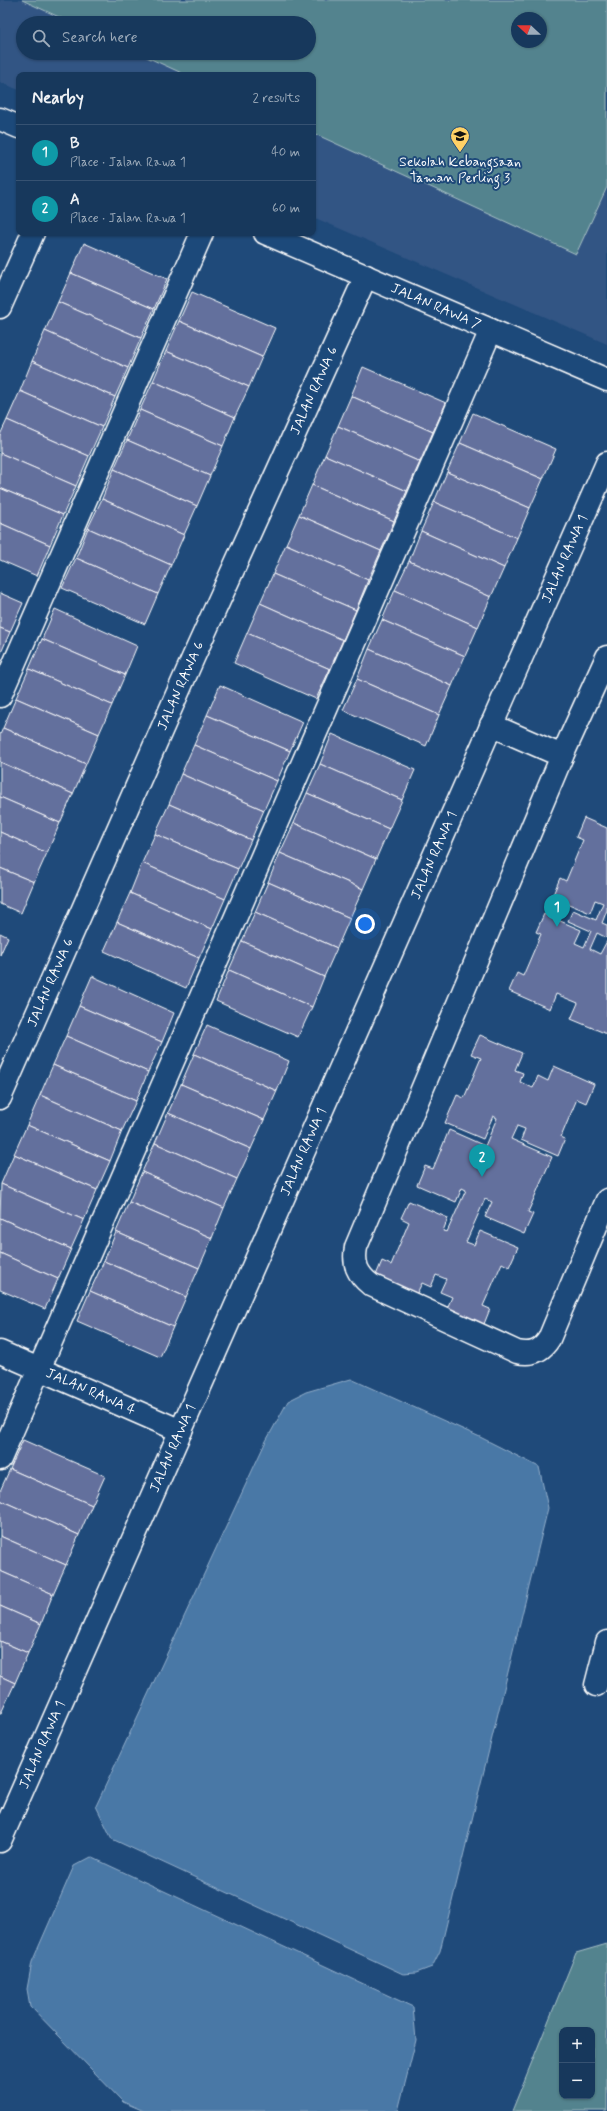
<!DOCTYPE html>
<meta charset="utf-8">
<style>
body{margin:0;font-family:Mynerve,sans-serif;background:#203f62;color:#f1f3f6}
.controls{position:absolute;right:12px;bottom:12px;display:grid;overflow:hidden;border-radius:8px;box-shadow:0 1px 3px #0004}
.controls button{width:36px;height:36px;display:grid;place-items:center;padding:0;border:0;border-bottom:1px solid #365272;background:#17385c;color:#f1f3f6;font:20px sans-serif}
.compass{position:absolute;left:511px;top:12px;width:36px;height:36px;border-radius:50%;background:#17385c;box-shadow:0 1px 3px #0004;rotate:292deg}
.you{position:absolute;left:365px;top:924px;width:14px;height:14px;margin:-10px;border:3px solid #fff;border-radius:50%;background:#1a73e8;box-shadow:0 0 0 6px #1a73e833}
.badge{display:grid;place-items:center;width:26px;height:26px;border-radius:50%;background:#ffd166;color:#fff;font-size:13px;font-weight:700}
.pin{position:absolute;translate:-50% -33px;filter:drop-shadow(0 1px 2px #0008)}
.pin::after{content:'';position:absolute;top:21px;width:14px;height:12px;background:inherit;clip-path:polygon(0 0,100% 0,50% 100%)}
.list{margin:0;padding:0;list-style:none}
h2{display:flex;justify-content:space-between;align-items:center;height:52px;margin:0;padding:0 16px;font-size:17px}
h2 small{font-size:13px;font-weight:400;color:#9eacbb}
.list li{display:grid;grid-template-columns:26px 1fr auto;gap:12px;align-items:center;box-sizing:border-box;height:56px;padding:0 16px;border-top:1px solid #365272}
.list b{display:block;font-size:15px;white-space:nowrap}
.list p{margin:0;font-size:13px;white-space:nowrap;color:#9eacbb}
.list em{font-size:13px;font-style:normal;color:#9eacbb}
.icon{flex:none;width:22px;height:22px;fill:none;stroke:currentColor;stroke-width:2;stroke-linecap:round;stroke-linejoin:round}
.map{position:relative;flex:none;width:607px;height:2111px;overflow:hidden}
.search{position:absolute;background:#17385c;box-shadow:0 1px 3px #0004;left:16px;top:16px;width:300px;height:44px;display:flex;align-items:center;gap:10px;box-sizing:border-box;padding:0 14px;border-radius:22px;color:#9eacbb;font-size:15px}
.panel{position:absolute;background:#17385c;box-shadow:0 1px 3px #0004;left:16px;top:72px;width:300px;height:164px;border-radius:8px}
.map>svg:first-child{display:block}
</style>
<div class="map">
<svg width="607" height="2111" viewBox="0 0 607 2111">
<rect width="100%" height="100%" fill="#1f4a7a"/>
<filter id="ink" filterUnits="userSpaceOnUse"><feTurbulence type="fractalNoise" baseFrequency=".025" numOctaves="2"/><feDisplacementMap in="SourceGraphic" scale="8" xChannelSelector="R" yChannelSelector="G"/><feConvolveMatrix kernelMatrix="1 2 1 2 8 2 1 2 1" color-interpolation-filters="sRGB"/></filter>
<g filter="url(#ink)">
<path fill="#335584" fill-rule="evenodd" d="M0 0H607V344L313 217V75H19V90L0 82ZM517 18H541V42H517ZM23 23H309V53H23Z"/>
<g fill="#53838e" stroke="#a9c1c6" fill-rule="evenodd">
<path d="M22 0H607V187L576 254 313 133V75H186L138 53H309V23H72ZM517 18H541V42H517Z"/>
<path d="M607 1944V2111H512L576 1953ZM562 2030H592V2096H562Z"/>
</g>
<g fill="#4a78a6" stroke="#92aeca">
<path d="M351 1379 480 1437 539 1467 548 1508 440 1951 432 1967 416 1973 403 1974 112 1839 96 1806 266 1441 288 1401 306 1392Z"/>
<path d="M91 1857 413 2007 416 2040 398 2111H144L123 2102 30 2006 27 1989 32 1962 74 1866Z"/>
</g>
<g fill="#63709d" stroke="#fff">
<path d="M84 243 167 279 154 309 71 273Z"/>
<path d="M71 273 154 309 141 338 58 302Z"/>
<path d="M192 292 275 328 262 357 179 321Z"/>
<path d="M58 302 141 338 128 368 45 331Z"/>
<path d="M179 321 262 357 249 387 166 351Z"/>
<path d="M45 331 128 368 115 397 32 361Z"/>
<path d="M166 351 249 387 235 417 153 381Z"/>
<path d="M32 361 115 397 102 427 20 391Z"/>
<path d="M363 367 446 403 433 432 351 396Z"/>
<path d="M153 381 235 417 223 446 140 410Z"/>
<path d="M20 391 102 427 89 456 7 420Z"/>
<path d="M351 396 433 432 420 462 338 426Z"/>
<path d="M140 410 223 446 210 476 127 440Z"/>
<path d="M473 413 556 449 543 479 460 443Z"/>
<path d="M7 420 89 456 76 486 0 453V435Z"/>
<path d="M338 426 420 462 407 491 325 455Z"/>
<path d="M127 440 210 476 197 506 114 469Z"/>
<path d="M460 443 543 479 530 508 447 472Z"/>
<path d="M0 453 76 486 63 515 0 488Z"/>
<path d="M325 455 407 491 394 521 312 485Z"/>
<path d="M114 469 197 506 184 535 102 499Z"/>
<path d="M447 472 530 508 517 538 434 502Z"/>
<path d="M312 485 394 521 381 551 299 515Z"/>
<path d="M0 488 63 515 50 545 0 523Z"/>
<path d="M102 499 184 535 171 565 88 528Z"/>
<path d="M434 502 517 538 504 568 421 531Z"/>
<path d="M299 515 381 551 368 580 286 544Z"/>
<path d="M0 523 50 545 37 576 0 560Z"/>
<path d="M88 528 171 565 158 594 76 558Z"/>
<path d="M421 531 504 568 491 597 409 561Z"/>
<path d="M286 544 368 580 356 610 273 574Z"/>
<path d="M76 558 158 594 145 624 62 588Z"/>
<path d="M409 561 491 597 478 627 395 590Z"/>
<path d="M273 574 356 610 343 640 260 603Z"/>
<path d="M395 590 478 627 465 656 382 620Z"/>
<path d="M0 593 23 603 10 632 0 628Z"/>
<path d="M260 603 343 640 330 669 247 633Z"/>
<path d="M55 609 137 646 125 675 42 639Z"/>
<path d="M382 620 465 656 452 686 369 649Z"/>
<path d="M0 628 10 632 0 655Z"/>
<path d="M247 633 330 669 316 699 234 663Z"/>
<path d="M42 639 125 675 112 705 29 669Z"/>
<path d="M369 649 452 686 439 715 357 679Z"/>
<path d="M29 669 112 705 99 734 16 698Z"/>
<path d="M357 679 439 715 426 746 343 710Z"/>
<path d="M220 685 303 722 290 751 207 715Z"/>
<path d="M16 698 99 734 86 764 3 728Z"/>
<path d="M207 715 290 751 277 781 194 745Z"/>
<path d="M3 728 86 764 73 794 0 762V735Z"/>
<path d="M332 734 415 770 402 800 320 764Z"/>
<path d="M194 745 277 781 264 810 181 774Z"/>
<path d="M0 762 73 794 60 823 0 797Z"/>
<path d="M320 764 402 800 389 829 307 793Z"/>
<path d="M181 774 264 810 251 840 169 804Z"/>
<path d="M307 793 389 829 376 859 294 823Z"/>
<path d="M0 797 60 823 47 853 0 832Z"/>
<path d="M169 804 251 840 238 869 155 834Z"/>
<path d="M584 818 607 828V910L602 923 607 925V938L597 933 590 949 600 954 607 941V1034L571 1019 578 1003 556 994 550 1009 509 991 517 973 523 976 541 934 536 932 544 914 581 930 575 943 584 947 591 931 568 921 573 910 596 920 603 903 595 900 590 913 552 897 560 878 566 881 583 840 576 837Z"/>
<path d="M294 823 376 859 363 889 280 853Z"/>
<path d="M0 832 47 853 34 882 0 868Z"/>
<path d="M155 834 238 869 225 899 142 863Z"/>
<path d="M280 853 363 889 350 918 268 882Z"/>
<path d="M142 863 225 899 212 929 130 893Z"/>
<path d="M0 868 34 882 21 913 0 904Z"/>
<path d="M268 882 350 918 337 948 255 912Z"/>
<path d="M130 893 212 929 199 958 117 922Z"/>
<path d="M255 912 337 948 324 977 242 941Z"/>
<path d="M117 922 199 958 186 988 104 951Z"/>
<path d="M0 933 8 937 0 955Z"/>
<path d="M242 941 324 977 312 1007 229 970Z"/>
<path d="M229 970 312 1007 298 1037 216 1001Z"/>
<path d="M92 976 174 1013 162 1042 79 1006Z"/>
<path d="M79 1006 162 1042 148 1072 66 1036Z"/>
<path d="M207 1025 289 1061 277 1091 194 1054Z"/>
<path d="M480 1035 522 1053 515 1070 523 1073 520 1082 533 1088 538 1076 548 1081 554 1066 594 1084 586 1103 577 1099 561 1137 565 1139 558 1156 521 1140 525 1129 517 1126 511 1139 552 1157 528 1212 533 1214 524 1234 485 1217 492 1202 485 1199 466 1242 474 1245 480 1231 518 1247 509 1267 502 1263 483 1306 490 1309 482 1329 445 1313 452 1297 440 1292 446 1279 436 1275 431 1287 422 1283 415 1297 374 1280 382 1261 391 1265 409 1222 401 1218 409 1201 448 1218 443 1231 447 1232 466 1190 462 1188 456 1202 417 1185 425 1166 433 1169 449 1130 485 1146 497 1118 493 1116 483 1139 445 1123 457 1095 464 1098 481 1058 471 1054Z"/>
<path d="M66 1036 148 1072 136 1101 53 1065Z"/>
<path d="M194 1054 277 1091 264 1120 181 1084Z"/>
<path d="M53 1065 136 1101 122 1131 40 1095Z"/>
<path d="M181 1084 264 1120 251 1149 168 1113Z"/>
<path d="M40 1095 122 1131 110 1161 27 1125Z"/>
<path d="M168 1113 251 1149 237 1179 155 1143Z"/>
<path d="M27 1125 110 1161 97 1190 14 1154Z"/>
<path d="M155 1143 237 1179 224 1208 142 1172Z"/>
<path d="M14 1154 97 1190 84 1220 1 1184Z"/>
<path d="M142 1172 224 1208 212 1238 129 1202Z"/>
<path d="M1 1184 84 1220 71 1249 0 1218Z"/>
<path d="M129 1202 212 1238 199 1268 116 1232Z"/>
<path d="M0 1218 71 1249 58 1279 0 1253Z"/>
<path d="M116 1232 199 1268 186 1297 104 1261Z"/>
<path d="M0 1253 58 1279 45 1309 0 1290Z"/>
<path d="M104 1261 186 1297 173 1327 90 1291Z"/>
<path d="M90 1291 173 1327 160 1357 77 1321Z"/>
<path d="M23 1440 105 1476 92 1505 10 1469Z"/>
<path d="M10 1469 92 1505 79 1535 0 1500V1491Z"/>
<path d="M0 1500 79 1535 66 1565 0 1536Z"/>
<path d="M0 1536 66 1565 53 1594 0 1571Z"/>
<path d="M0 1571 53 1594 41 1624 0 1606Z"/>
<path d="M0 1606 41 1624 28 1653 0 1641Z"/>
<path d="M0 1641 28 1653 15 1683 0 1676Z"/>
<path d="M0 1676 15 1683 1 1713H0Z"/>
</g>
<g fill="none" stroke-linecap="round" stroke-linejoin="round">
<g stroke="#fff" stroke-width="25">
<g id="minor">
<path d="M0 119 19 127"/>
<path id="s1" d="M265 233 607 380"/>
<path d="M0 307 33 233"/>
<path d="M607 657 562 756 356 1247C353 1264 357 1274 371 1285L517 1352C531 1355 541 1352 549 1339L607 1200"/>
<path d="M0 696 202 233"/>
<path d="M491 725 562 756"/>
<path id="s2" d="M0 1098 193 658 366 276"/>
<path id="s3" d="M0 1352 181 1431"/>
<path d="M0 1459 491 330"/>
<path d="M596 1685 607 1642"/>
<path id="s4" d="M0 1841 607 463"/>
</g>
</g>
<use href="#minor" stroke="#1f4a7a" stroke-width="22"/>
</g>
</g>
<defs>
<g id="school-pin" transform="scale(1)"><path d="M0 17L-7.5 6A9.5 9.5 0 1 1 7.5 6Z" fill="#ffd166" stroke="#1f4a7a"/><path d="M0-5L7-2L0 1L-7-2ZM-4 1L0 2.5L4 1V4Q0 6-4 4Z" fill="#111"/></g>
</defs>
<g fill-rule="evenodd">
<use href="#school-pin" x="460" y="136"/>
</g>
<g text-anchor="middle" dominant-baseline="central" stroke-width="4" stroke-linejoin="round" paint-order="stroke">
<g font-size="14" fill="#fff" stroke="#1f4a7a">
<text x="460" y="162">Sekolah Kebangsaan<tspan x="460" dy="16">Taman Perling 3</tspan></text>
</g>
<g font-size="14" fill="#fff" stroke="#1f4a7a">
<text stroke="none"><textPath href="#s1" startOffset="186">JALAN RAWA 7</textPath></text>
<text stroke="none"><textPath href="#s2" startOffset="774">JALAN RAWA 6</textPath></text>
<text stroke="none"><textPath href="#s4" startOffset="1401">JALAN RAWA 1</textPath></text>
<text stroke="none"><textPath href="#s2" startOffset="450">JALAN RAWA 6</textPath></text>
<text stroke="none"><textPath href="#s4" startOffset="1077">JALAN RAWA 1</textPath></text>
<text stroke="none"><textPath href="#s2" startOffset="126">JALAN RAWA 6</textPath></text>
<text stroke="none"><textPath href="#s4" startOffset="753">JALAN RAWA 1</textPath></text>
<text stroke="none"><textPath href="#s3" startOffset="99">JALAN RAWA 4</textPath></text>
<text stroke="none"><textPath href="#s4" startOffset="429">JALAN RAWA 1</textPath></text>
<text stroke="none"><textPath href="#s4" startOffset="105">JALAN RAWA 1</textPath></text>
</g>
</g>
</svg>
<div class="controls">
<button>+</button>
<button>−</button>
</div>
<svg class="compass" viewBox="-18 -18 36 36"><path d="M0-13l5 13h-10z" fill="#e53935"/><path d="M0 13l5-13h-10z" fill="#9eacbb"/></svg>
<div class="you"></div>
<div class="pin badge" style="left:557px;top:927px;background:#0f9aa8">1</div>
<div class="pin badge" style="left:482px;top:1177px;background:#0f9aa8">2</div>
<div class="search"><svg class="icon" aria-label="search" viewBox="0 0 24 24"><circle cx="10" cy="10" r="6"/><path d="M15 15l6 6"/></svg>Search here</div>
<section class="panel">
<h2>Nearby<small>2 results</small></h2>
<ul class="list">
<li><span class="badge" style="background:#0f9aa8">1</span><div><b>B</b><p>Place · Jalan Rawa 1</p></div><em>40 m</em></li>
<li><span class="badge" style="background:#0f9aa8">2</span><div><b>A</b><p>Place · Jalan Rawa 1</p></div><em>60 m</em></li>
</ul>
</section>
</div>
